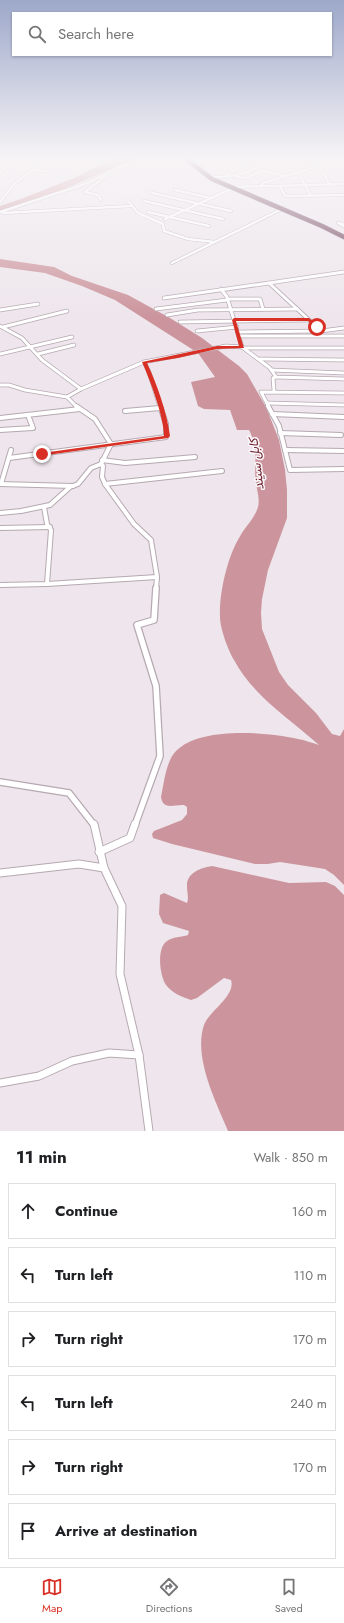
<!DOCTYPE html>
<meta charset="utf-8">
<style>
body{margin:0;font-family:Jost,Vazirmatn,sans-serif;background:#f2f2f2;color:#202124}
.stop{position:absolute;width:12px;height:12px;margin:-9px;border:3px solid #d93025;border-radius:50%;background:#fff}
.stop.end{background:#d93025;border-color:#fff;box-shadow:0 1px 4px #0008}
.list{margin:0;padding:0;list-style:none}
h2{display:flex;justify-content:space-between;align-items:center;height:52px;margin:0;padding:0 16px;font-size:17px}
h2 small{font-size:13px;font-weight:400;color:#757577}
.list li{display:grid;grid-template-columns:26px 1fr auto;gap:12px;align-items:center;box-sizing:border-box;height:56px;margin:0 8px 8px;padding:0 8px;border:1px solid #e0e0e0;border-radius:0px}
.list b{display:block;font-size:15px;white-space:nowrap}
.list em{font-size:13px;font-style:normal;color:#757577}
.icon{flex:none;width:22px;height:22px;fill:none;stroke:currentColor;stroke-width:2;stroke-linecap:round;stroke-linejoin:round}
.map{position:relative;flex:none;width:344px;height:1131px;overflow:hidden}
.search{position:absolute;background:#fff;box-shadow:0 1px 3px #0004;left:12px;right:12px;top:12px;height:44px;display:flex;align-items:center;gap:10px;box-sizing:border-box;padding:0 14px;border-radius:0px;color:#757577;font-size:15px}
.sheet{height:436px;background:#fff}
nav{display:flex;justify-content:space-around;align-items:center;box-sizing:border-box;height:56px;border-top:1px solid #e0e0e0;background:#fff;font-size:11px;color:#757577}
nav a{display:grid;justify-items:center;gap:2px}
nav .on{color:#d93025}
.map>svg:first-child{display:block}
</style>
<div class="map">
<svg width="344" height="1131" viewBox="0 0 344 1131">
<rect width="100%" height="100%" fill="#eee6ec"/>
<g fill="#cc959d">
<path d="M113 158H137L62 190 0 211V206L21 199 74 178Z"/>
<path d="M0 259 54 267 72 276 128 295 170 318 202 338 239 366 247 374 266 407 279 440 285 470 287 490V518L268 570 262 599 261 613 262 629 279 672 288 685 316 713 332 734 340 736 344 729V885L334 875 325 869 280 862 268 864H255L172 844 153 838 152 834 154 831 182 820 187 814V807L184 805C175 804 163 811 161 797 164 783 166 761 176 751 200 726 268 732 298 739 305 740 312 743 319 745 289 718 254 697 234 660 228 650 220 628 220 617 219 594 227 558 239 538 244 528 255 518 258 507 260 499 257 491 256 483 253 462 260 451 249 430H237L230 410 204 409 198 406 191 382 215 377 198 353 115 300 82 286 45 273 0 267Z"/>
<path d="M212 866 289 883 326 882 335 886 344 895V1131H228C216 1102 193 1057 204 1025 209 1011 236 996 231 980L224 978 197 998 191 1000C182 997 172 993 166 985 160 977 156 948 167 941 172 937 182 937 188 935L189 931 163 923 159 914 160 895 164 893 187 903C189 898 187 892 187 887 186 873 200 868 212 866Z"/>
</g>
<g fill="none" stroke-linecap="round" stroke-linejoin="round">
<g stroke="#b6a9b1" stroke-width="3.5">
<g id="street-far4">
<path d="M304 158 320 164 319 166 330 185"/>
<path d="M341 158 344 164"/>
<path d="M285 165 291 160 290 158"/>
<path d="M30 170 45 171 52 167"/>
<path d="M260 170 285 176"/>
<path d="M0 173 17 158"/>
<path d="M299 174 311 196"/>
<path d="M214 177C235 177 250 174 267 161"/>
<path d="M223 177 239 168 249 159 273 162 277 158"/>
<path d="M237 177 247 178 262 171"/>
<path d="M260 186 263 183 319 166"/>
<path d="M280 186 285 196 344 195"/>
<path d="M232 187 344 184"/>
<path d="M175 190 210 198"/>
<path d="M152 193 231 211"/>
<path d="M101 200 98 195 85 192 106 176"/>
<path d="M128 201 138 213 163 224 164 231 188 239 215 242"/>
<path d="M144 201 223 219"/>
<path d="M0 202 14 184 48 158"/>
<path d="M0 212 88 183 122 166 140 161 143 158"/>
<path d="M148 212 209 226"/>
<path d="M3 213 131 206"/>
<path d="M165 219 231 189"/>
<path d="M344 224 338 223 344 226"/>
<path d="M172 263 284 208"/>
</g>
</g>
<g stroke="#b6a9b1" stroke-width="4.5">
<g id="street-far3">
<path d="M269 283 344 272"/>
<path d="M221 289 227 297 242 347"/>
<path d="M164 298 269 283 321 331 344 328"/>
<path d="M227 299H260L263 309"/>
<path d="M156 309 227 300"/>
<path d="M0 310 38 304"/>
<path d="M167 315 198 310 297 309"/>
<path d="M180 322 309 320"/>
<path d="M0 326 22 338 42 360 81 389"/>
<path d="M3 327 67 311"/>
<path d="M197 331 237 327"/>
<path d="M238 332 321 331"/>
<path d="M240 336H344"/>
<path d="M244 348H344"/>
<path d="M0 354 72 337"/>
<path d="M38 354 74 345"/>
<path d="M260 359 344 360"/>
<path d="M144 362 149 372 160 407"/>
<path d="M271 370 344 373"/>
<path d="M0 385H9L25 390 67 397"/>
<path d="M274 391 273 378 276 377"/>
<path d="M267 403 344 405"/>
<path d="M77 407 67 397 81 389 144 362 226 346 242 347 270 368 276 377 344 379"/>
<path d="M269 407 261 392 344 393"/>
</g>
</g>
<g stroke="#b6a9b1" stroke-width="6">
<g id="street-far2">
<path d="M76 406 95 419 111 444 101 464 103 466 102 477 105 484 134 524 151 540 157 577 156 589"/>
<path d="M268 406 279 426 290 470 344 469"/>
<path d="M125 411 160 408"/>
<path d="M272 414 344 417"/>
<path d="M0 418 80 409"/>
<path d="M0 430 33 428 28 415"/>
<path d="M280 433 341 435"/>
<path d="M285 450 344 451"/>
<path d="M9 458 166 437V424L160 406"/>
<path d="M102 460 125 463 195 457"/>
<path d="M0 484 73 486"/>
<path d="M1 484 11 450"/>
<path d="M105 484 222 471"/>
<path d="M44 507 47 524 51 530 47 584"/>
<path d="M0 513 21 511 50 505 70 487 78 484 91 468 101 464"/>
<path d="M0 528 50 527"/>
<path d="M0 585 47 584 157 577"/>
</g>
</g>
<g stroke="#b6a9b1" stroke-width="8">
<g id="street-far1">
<path d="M0 782 69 793 94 825"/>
<path d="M135 825 160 756 156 686 137 625 154 620 156 588"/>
</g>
</g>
<g stroke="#b6a9b1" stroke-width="9">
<g id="street">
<path d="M94 824 104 868 122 906 120 974 139 1055 149 1131"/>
<path d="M99 852 130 838 135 824"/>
<path d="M0 873 79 864 104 868"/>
<path d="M0 1083 39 1076 72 1061 109 1053 139 1055"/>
</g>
</g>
<g stroke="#c9c3c6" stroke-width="5.5">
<path id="highway" d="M185 158 212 179 322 226 344 237"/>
</g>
<use href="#street-far4" stroke="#fff" stroke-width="2.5"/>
<use href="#street-far3" stroke="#fff" stroke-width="3"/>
<use href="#street-far2" stroke="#fff" stroke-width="4"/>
<use href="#street-far1" stroke="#fff" stroke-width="5.5"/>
<use href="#street" stroke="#fff" stroke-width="7"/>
<use href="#highway" stroke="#67364f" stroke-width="4.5"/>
</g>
<linearGradient id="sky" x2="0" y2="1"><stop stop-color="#9da8ca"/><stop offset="0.5" stop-color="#f7f4f6"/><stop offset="1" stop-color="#f7f4f6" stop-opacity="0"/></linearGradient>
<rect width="344" height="317" fill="url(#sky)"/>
<path fill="#d93025" d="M234 318H309L320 327 316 328 308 321H236L244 348 217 349 178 358 147 363C157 384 167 413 170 436L168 438 40 456V454L42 453 164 436C164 417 150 380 142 362L217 346H239L232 320Z"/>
<g text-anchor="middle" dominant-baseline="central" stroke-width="3" stroke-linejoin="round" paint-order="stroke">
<g font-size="13" font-style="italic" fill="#742732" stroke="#faf7fa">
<text transform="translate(256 464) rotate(-97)">کابل سيند</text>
</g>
</g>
</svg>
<div class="stop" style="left:317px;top:327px"></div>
<div class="stop end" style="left:42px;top:454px"></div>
<div class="search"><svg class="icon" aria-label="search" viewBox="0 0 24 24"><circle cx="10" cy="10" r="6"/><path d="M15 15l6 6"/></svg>Search here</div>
</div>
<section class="sheet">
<h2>11 min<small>Walk · 850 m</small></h2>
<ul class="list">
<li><svg class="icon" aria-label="ahead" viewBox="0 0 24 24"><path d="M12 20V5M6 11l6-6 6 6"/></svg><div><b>Continue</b></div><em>160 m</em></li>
<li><svg class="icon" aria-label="left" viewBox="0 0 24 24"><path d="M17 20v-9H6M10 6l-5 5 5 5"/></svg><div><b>Turn left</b></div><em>110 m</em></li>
<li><svg class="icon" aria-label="right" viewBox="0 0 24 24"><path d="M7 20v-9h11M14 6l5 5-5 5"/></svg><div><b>Turn right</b></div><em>170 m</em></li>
<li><svg class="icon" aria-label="left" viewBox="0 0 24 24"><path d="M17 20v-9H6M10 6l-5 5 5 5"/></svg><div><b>Turn left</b></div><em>240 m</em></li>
<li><svg class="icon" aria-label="right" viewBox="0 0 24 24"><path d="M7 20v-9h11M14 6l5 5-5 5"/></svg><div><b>Turn right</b></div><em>170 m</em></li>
<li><svg class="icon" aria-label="arrive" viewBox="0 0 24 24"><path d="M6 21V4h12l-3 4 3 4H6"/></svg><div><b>Arrive at destination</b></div></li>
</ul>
</section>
<nav>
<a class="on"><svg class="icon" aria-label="map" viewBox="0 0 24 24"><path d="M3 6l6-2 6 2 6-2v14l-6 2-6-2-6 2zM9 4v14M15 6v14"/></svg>Map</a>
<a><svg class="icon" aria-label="directions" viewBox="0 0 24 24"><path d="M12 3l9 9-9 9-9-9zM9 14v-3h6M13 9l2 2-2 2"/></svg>Directions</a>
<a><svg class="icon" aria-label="saved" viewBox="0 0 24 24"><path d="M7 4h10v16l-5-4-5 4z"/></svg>Saved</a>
</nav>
